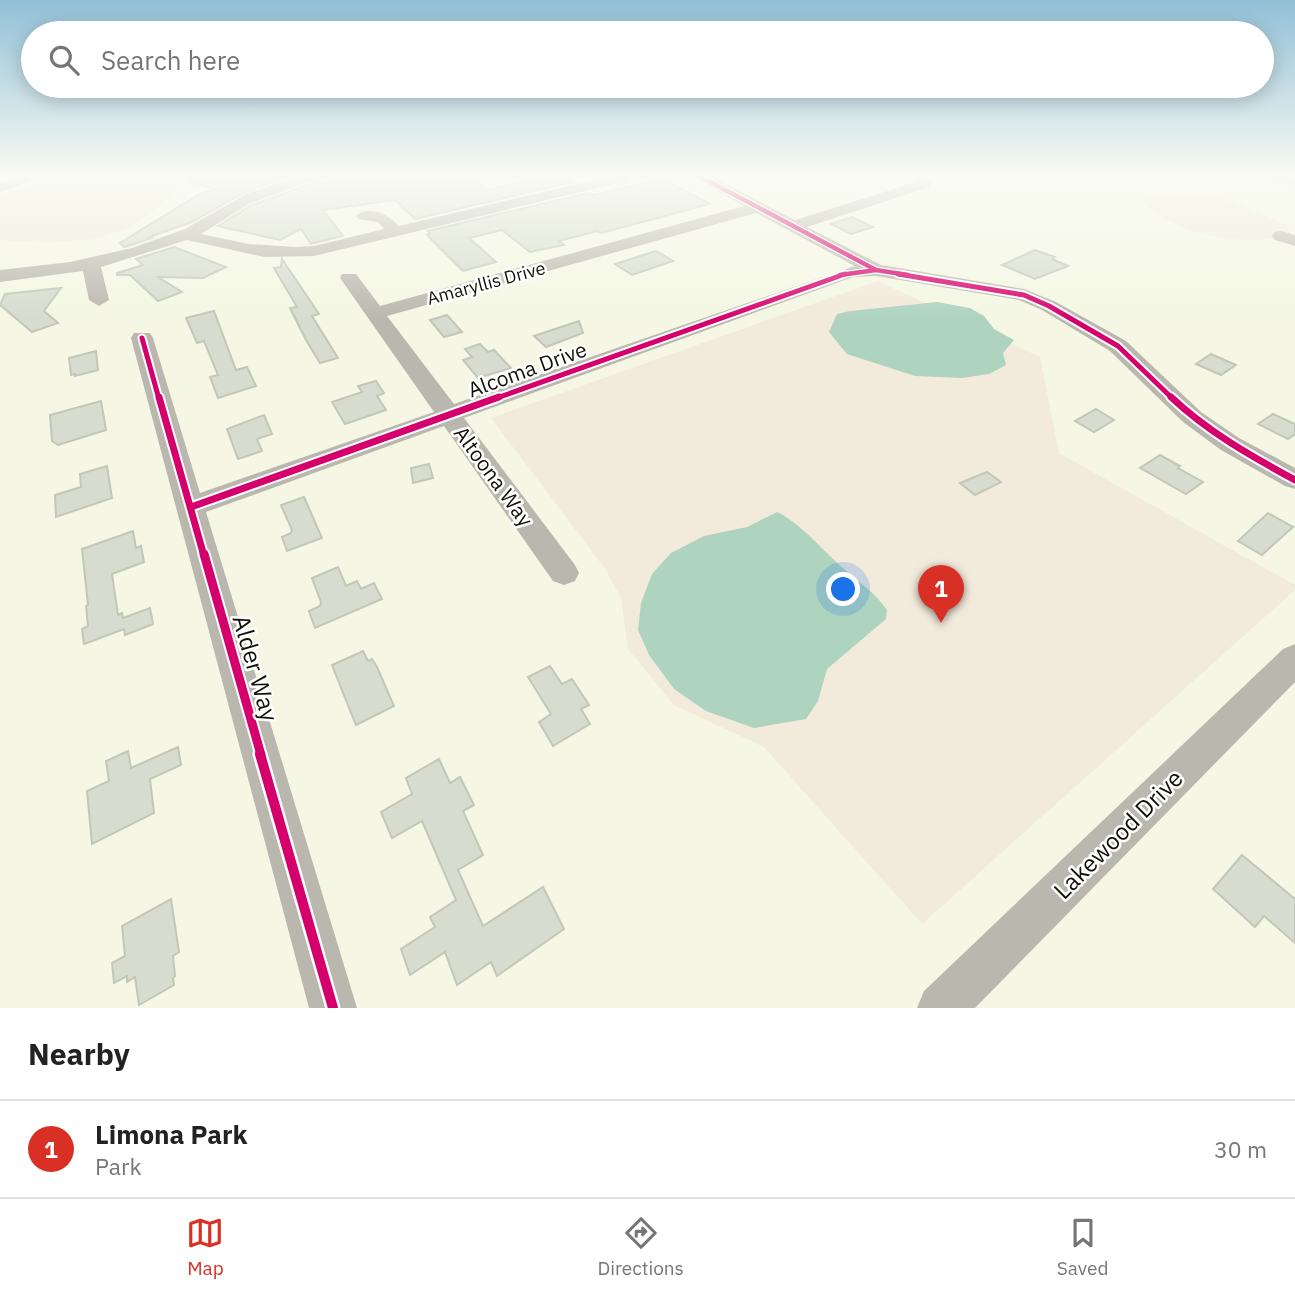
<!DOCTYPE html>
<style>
body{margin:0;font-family:"IBM Plex Sans",sans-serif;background:#f2f2f2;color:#222}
.you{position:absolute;left:844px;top:590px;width:24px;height:24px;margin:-18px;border:5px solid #fff;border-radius:50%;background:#1a73e8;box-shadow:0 0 0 10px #1a73e833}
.badge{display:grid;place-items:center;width:46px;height:46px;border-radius:50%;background:#d93025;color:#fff;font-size:23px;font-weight:700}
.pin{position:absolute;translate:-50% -58px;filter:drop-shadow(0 2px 4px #0008)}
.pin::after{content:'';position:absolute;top:37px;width:24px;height:21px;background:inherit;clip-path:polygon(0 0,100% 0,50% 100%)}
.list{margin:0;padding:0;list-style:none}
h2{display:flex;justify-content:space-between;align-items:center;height:91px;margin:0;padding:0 28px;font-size:30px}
h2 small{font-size:23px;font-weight:400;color:#767676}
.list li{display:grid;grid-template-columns:46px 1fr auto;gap:21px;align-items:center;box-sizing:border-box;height:98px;padding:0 28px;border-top:2px solid #e0e0e0}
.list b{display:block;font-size:26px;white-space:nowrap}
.list p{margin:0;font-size:23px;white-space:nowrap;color:#767676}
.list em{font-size:23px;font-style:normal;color:#767676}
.icon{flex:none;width:38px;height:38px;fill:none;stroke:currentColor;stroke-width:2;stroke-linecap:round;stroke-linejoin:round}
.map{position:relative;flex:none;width:1295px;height:1008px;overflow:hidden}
.search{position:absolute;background:#fff;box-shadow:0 4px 18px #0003;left:21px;right:21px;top:21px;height:77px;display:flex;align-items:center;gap:18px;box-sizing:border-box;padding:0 24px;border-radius:38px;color:#767676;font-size:26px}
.sheet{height:189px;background:#fff}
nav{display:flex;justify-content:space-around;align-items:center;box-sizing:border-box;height:98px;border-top:2px solid #e0e0e0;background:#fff;font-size:19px;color:#767676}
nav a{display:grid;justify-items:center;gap:4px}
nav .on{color:#d93025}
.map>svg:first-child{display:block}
</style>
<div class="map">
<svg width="1295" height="1008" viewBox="0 0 1295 1008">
<rect width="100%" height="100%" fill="#f5f7e4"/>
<g fill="#f2eadb">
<path d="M67 177H170L176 187 174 193C163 202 152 213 140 221 100 246 45 243 0 240V194Z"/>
<path d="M1203 194 1233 201 1286 225 1291 236C1240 246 1179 237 1140 200L1158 196Z"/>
<path d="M878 281 1040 357 1059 453 1295 585V590L922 924 764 747 674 705 628 649 621 598 606 570 491 418Z"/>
</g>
<g fill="#aed3be">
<path d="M937 302 970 308 984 316 994 329 1014 340 1003 353 1006 365 989 374 962 378 915 376 847 354 829 332 837 314 850 311Z"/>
<path d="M777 512C801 523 824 552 844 569 859 583 875 592 887 610L886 619 827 669 818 701 806 719 754 728 706 711 674 689 649 655 638 630 641 603 652 574 671 553 704 536 747 527Z"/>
</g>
<g fill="#d7dcce" stroke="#c2c7b9" stroke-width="2">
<path d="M190 177H287L245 192 192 222 149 237 152 238 124 247 120 243 198 195 215 189 189 182Z"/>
<path d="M351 177H401L409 184 416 180 440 181 470 178 488 190 544 177H564L572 182 415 219 395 200 323 210 343 236 314 243 311 244 301 229 280 240 218 226 250 206 320 180V184Z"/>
<path d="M663 179 710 204 601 233 597 231 559 241 564 245 530 252 502 230 469 238 496 262 463 271 427 235 430 234 428 231 588 193 593 195Z"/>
<path d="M852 217 873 227 851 234 831 224Z"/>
<path d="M174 247 226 267 203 278 158 277 182 292 158 301 130 275H117V273L143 265 136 259Z"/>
<path d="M1035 250 1055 257 1052 259 1068 266 1035 279 1002 265Z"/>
<path d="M656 251 673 261 632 275 615 264Z"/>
<path d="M282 259 319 314 312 316 338 358 320 363 306 340 290 308 297 307 274 268 281 267Z"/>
<path d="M61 288 44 311 58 323 32 332 0 305 5 294Z"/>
<path d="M214 311 236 370 247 367 256 386 218 398 210 377 218 375 204 341 197 343 186 318Z"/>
<path d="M447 315 462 332 444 337 430 320Z"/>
<path d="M579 321 583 333 546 347 534 336Z"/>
<path d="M480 344 488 352 494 350 511 368 478 378 463 360 472 357 465 349Z"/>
<path d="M96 351 98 370 75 376V374L71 375 69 358Z"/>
<path d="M1211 354 1236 365 1221 375 1196 364Z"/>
<path d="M376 381 384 393 377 396 386 410 345 424 332 402 362 392 358 386Z"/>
<path d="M101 401 106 430 58 445 52 441 50 415Z"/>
<path d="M1096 409 1114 420 1094 432 1075 421Z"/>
<path d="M1273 414 1295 424V434L1288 439 1258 424Z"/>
<path d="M264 415 272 434 257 439 262 451 238 459 227 429Z"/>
<path d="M1160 455 1180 466 1178 468 1203 482 1186 494 1140 468Z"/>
<path d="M429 464 433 478 413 483 411 468Z"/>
<path d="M107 466 112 498 56 517 55 495 81 487 80 474Z"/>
<path d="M987 472 1001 482 975 495 960 483Z"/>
<path d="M304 497 322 538 287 551 282 537 291 533 292 530 281 505Z"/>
<path d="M1268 513 1293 527 1262 555 1238 541Z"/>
<path d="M133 531 136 548 141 546 144 562 112 574 118 615 122 613 123 618 150 608 153 624 125 635 124 629 84 644 82 629 88 626 86 606 88 605 82 549Z"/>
<path d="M338 567 346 586 357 581 361 589 374 583 382 599 315 628 309 611 320 606 321 602 312 578Z"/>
<path d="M363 651 368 661 372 659 377 667 394 706 356 725 332 665Z"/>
<path d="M550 666 562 684 572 679 589 705 581 709 590 724 553 746 539 722 551 714 528 677Z"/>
<path d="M178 747 181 765 150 779 154 813 92 844 87 791 109 781 106 761 128 751 131 768Z"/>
<path d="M439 759 450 783 460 777 474 805 463 811 483 855 458 870 483 926 543 887 564 929 497 976 491 962 457 985 445 952 410 975 401 949 435 927 430 917 456 900 422 821 392 838 381 812 412 794 406 778Z"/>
<path d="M1242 855 1295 899V943L1264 916 1255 927 1213 889Z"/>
<path d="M171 899 179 952 173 956 175 976 173 978 174 985 139 1005 135 977 127 982V976L114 983 112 963 125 956 122 926Z"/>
</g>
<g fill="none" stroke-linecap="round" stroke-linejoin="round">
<g fill="#bab8ae" fill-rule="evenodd">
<path d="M16 177H40L0 192V182Z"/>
<path d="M296 177H321L249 204 201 234 249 244 296 247 314 246 384 229 378 222 358 219 356 216C369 204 389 215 399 226L606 177H633L626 181 314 256 264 257 187 240 101 267 109 300 99 306 89 300 83 271 0 282V270L70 262 132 248 185 229 246 194Z"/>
<path d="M694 177H713L795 220 916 182 911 177H929L932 181 929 187 807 227 881 265 1024 289 1056 302 1126 341 1201 412 1239 438 1295 468V489L1285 486 1221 450 1183 422 1110 351 1042 310 1019 300 876 276 853 277 464 418 575 565 579 573 575 581 564 585 553 581 444 426 206 512 357 1008H309L131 338 134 333H150L153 338 200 493 434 412 340 278 342 274H356L380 306 744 206ZM756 213 855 266 454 404 387 316Z"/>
<path d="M1273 177H1295V185L1275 180Z"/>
<path d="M1281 231 1295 235V246L1275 240 1272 236 1275 232Z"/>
<path d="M1295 644V682L975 1008H917L924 991 1283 649Z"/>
</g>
<g stroke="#fff" stroke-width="7">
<g id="cycleway-far4">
<path d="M701 177 876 270 908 275"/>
<path d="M840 275 876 270"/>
</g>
</g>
<g stroke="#fff" stroke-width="9">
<g id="cycleway-far3">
<path d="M898 274 1024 295 1049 306 1118 346 1173 399"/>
<path d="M142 338 159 399"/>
<path d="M494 399 845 274"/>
</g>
</g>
<g stroke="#fff" stroke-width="11">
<g id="cycleway-far2">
<path d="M159 397 204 556"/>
<path d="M1171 397C1208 432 1251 456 1295 480"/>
<path d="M191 507 499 397"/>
</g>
</g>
<g stroke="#fff" stroke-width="13">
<path id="cycleway-far1" d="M204 554 261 755"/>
</g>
<g stroke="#fff" stroke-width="15">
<path id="cycleway" d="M260 754 333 1008"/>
</g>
<use href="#cycleway-far4" stroke="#d6006c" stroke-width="4.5"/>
<use href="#cycleway-far3" stroke="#d6006c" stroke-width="5"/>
<use href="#cycleway-far2" stroke="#d6006c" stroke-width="7"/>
<use href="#cycleway-far1" stroke="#d6006c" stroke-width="9"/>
<use href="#cycleway" stroke="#d6006c" stroke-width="10"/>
</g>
<linearGradient id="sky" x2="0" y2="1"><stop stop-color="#91c0d7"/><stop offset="0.55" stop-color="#fafbf3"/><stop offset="1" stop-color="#fafbf3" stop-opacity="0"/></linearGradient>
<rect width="1295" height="319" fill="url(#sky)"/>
<g text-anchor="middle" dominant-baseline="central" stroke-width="5" stroke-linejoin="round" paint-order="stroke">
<g font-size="18" fill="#101106" stroke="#fff">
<text transform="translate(486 283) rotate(-15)">Amaryllis Drive</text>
</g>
<g font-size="21" fill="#101106" stroke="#fff">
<text transform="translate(527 369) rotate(-20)">Alcoma Drive</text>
<text transform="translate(494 476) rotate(54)">Altoona Way</text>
</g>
<g font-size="24" fill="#101106" stroke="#fff">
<text transform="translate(256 668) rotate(74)">Alder Way</text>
<text transform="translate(1118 834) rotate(-45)">Lakewood Drive</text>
</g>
</g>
</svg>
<div class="you"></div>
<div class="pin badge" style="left:941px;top:623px">1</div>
<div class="search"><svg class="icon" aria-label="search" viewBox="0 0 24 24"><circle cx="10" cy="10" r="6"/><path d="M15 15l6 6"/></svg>Search here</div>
</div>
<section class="sheet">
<h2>Nearby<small></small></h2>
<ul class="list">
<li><span class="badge">1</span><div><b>Limona Park</b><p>Park</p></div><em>30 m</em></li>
</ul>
</section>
<nav>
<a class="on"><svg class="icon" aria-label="map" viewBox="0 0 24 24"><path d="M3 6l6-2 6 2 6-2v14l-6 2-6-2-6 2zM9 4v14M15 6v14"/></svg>Map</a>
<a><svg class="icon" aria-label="directions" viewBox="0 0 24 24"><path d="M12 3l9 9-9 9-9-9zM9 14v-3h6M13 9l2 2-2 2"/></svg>Directions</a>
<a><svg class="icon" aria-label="saved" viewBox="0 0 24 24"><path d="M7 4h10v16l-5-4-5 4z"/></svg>Saved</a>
</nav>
